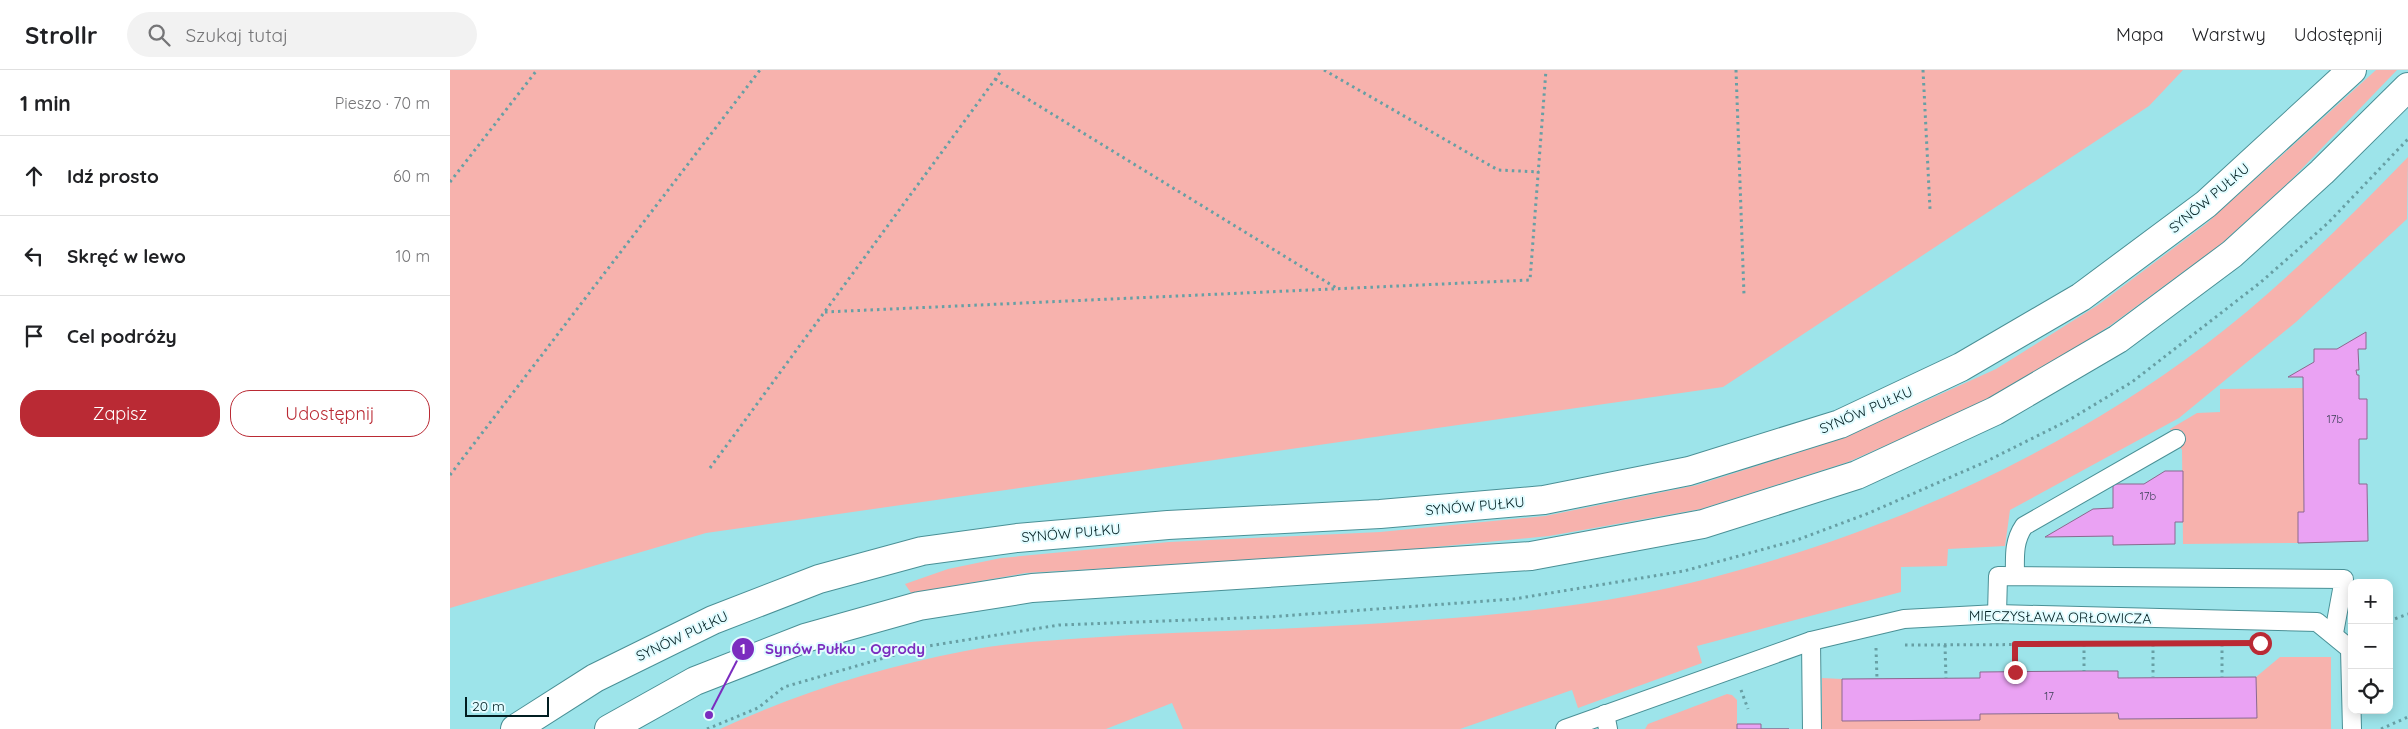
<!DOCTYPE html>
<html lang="pl">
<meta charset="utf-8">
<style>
body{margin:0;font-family:Quicksand,sans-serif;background:#f2f2f2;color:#202124}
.controls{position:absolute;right:15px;bottom:15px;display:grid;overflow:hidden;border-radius:10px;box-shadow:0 2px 12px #0003}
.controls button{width:45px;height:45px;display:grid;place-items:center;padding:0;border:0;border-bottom:1px solid #e0e0e0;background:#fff;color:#202124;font:25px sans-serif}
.scale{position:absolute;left:15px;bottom:12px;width:84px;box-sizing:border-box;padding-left:5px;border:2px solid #011e21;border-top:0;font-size:14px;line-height:18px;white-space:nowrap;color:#011e21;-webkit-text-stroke:4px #e1fcff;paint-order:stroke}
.stop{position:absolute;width:15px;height:15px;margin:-11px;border:4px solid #ba2a34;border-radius:50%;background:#fff}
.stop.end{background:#ba2a34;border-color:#fff;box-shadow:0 1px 5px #0008}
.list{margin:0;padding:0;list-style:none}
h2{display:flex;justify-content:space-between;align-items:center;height:65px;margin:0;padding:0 20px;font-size:21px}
h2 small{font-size:16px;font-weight:400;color:#757577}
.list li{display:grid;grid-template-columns:32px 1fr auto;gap:15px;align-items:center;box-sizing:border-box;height:80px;padding:0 20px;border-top:1px solid #e0e0e0}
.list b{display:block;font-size:19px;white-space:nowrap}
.list em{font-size:16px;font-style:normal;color:#757577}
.actions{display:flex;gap:10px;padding:15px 20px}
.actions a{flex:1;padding:11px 0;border:1px solid #ba2a34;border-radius:20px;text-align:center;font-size:18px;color:#ba2a34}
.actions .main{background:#ba2a34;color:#fff}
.icon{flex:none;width:28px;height:28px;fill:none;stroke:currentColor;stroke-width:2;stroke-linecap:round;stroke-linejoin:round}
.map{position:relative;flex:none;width:1958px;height:659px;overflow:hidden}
header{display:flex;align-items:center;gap:30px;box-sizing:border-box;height:70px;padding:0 25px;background:#fff;border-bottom:1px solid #e0e0e0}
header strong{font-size:24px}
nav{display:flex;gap:28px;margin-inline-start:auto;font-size:18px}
.search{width:350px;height:45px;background:#f2f2f2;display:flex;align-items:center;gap:12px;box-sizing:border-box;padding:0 18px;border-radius:28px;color:#757577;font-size:19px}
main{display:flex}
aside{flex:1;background:#fff}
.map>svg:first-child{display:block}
</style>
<header>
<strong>Strollr</strong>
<div class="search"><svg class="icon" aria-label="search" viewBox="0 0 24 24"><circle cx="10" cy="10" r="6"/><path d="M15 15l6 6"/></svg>Szukaj tutaj</div>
<nav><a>Mapa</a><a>Warstwy</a><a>Udostępnij</a></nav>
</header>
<main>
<aside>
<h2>1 min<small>Pieszo · 70 m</small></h2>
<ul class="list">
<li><svg class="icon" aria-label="ahead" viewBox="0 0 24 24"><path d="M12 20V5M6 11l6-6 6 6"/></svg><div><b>Idź prosto</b></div><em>60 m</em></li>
<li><svg class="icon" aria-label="left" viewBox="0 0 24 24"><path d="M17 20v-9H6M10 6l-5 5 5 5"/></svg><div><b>Skręć w lewo</b></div><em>10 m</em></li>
<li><svg class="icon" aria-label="arrive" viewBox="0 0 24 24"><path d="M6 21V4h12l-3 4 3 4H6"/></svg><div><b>Cel podróży</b></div></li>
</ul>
<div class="actions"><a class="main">Zapisz</a><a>Udostępnij</a></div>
</aside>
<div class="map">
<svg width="1958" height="659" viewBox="0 0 1958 659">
<rect width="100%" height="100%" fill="#9de4ea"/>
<g fill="#f7b2ad">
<path d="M0 0H1733L1699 36 1273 317 256 463 0 538Z"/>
<path d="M1926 0H1947L1840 111 1771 174 1661 255 1553 324 1398 392 1251 439 1099 466 933 482 576 503 461 523 455 514 498 499 551 488 719 472 930 462 1095 446 1247 415 1394 368 1546 299 1648 235 1757 153Z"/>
<path d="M1958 87 1957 149 1846 252 1729 348 1560 440 1555 476 1498 479 1497 496 1451 497V522L1247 576 1252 593 1128 638 1122 620 1010 659H733L722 633 656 659H270C348 623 431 597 515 581 554 573 595 571 635 568 717 562 800 561 883 556 1000 549 1126 541 1240 513 1422 469 1606 388 1755 275 1829 219 1894 153 1958 87Z"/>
<path d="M1853 318 1854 442 1848 443V473L1733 474 1732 380 1720 359 1747 343 1770 342V319Z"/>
<path d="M1830 587H1881V659H1372V608L1392 609 1393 651 1530 650V644L1668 643 1669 649 1806 648V607Z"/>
<path d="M1277 624 1282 625 1287 630V659H1195L1198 654Z"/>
</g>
<g fill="#eaa2f3" stroke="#8b698f">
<path d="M1916 262V279H1908L1909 300H1906L1907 305H1909V329H1917V369H1909V414H1917L1918 471 1848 473V442H1854L1853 307H1838L1864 292V279H1887Z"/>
<path d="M1715 401H1733V452H1725V474L1663 475V466L1595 467 1643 439 1663 438V414H1694Z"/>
<path d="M1634 601H1668V608L1806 607 1807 648 1669 649 1668 643 1530 644V650L1392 651V609L1530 608V602Z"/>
<path d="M1287 654H1311V659H1339H1287Z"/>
</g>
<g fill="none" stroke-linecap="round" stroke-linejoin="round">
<g stroke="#4a9096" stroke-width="20">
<g id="lane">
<path d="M1565 506C1565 488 1563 472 1574 456L1726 369"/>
<path d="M1547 544 1548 506 1894 509 1884 563"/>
<path d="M1361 571 1362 659"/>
<path d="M1155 644 1158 659"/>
<path d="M1115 659 1361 571 1454 549 1547 544 1867 552 1900 579 1902 659"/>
</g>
</g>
<g stroke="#4a9096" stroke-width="30">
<g id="secondary">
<path d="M65 659 145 608 263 550 369 509 472 481 567 468 718 455 930 444 1094 430 1239 401 1390 354 1511 297 1631 227 1756 134 1902 0"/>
<path d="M159 659 245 611 355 568 469 536 582 518 1081 486 1253 454 1407 405 1545 341 1668 269 1782 184 1872 102 1958 17"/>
</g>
</g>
<g stroke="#679fa4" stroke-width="3" stroke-dasharray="2.5 4" stroke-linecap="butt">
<path d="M874 0 1048 100 1089 102"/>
<path d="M1286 0 1294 225"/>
<path d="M1473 0 1480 139"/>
<path d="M545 9 888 219"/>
<path d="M0 112 87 0"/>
<path d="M375 242 1080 210 1096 0"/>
<path d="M260 398 552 0"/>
<path d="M0 405 310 0"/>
<path d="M1939 551 1958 544"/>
<path d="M1565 574V602"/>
<path d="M1634 574V601"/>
<path d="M1703 574V607"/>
<path d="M1772 574V607"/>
<path d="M1455 575 1716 574"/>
<path d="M1495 575 1496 608"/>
<path d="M1426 578 1427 609"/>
<path d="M1291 620 1298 639"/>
<path d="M257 659 308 638 334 617 472 577 609 555 818 547 1064 529 1234 501 1347 470 1419 443 1535 392 1619 350 1682 312 1811 212 1878 153 1958 69"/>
<path d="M1931 659 1958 647"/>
</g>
<use href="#lane" stroke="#fff" stroke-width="18"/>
<use href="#secondary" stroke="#fff" stroke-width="28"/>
</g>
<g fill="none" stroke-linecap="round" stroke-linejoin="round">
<path stroke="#ba2a34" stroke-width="6" d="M1565 602V574L1810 573"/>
</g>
<g text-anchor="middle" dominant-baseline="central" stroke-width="4" stroke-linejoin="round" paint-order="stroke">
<g font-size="11" fill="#3b3f56">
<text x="1885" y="349">17b</text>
<text x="1698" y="426">17b</text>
<text x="1599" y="626">17</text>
</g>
<g font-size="14" fill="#011e21" stroke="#e1fcff">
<text transform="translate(1759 128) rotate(-40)">SYNÓW PUŁKU</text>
<text transform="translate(1416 340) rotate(-23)">SYNÓW PUŁKU</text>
<text transform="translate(1025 436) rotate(-5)">SYNÓW PUŁKU</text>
<text transform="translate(621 463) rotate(-5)">SYNÓW PUŁKU</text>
<text transform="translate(1610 547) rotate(1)">MIECZYSŁAWA ORŁOWICZA</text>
<text transform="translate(232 566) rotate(-25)">SYNÓW PUŁKU</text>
</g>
</g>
<path fill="none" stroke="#7b2cbf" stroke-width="2" d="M259 645L293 579"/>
<g fill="#7b2cbf" stroke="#e1fcff" stroke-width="2">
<circle cx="259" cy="645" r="5"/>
<circle cx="293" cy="579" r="12"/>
</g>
<g font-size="15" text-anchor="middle" font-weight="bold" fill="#fff">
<text x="293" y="584">1</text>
</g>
<g font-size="15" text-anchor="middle" font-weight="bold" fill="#7b2cbf" stroke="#e1fcff" stroke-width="4" stroke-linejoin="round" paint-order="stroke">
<text x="395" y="584">Synów Pułku - Ogrody</text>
</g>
</svg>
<div class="controls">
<button>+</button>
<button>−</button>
<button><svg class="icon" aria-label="locate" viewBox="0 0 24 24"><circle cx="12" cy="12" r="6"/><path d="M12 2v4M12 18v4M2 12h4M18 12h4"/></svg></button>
</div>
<div class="scale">20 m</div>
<div class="stop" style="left:1810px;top:573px"></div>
<div class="stop end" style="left:1565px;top:602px"></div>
</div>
</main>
